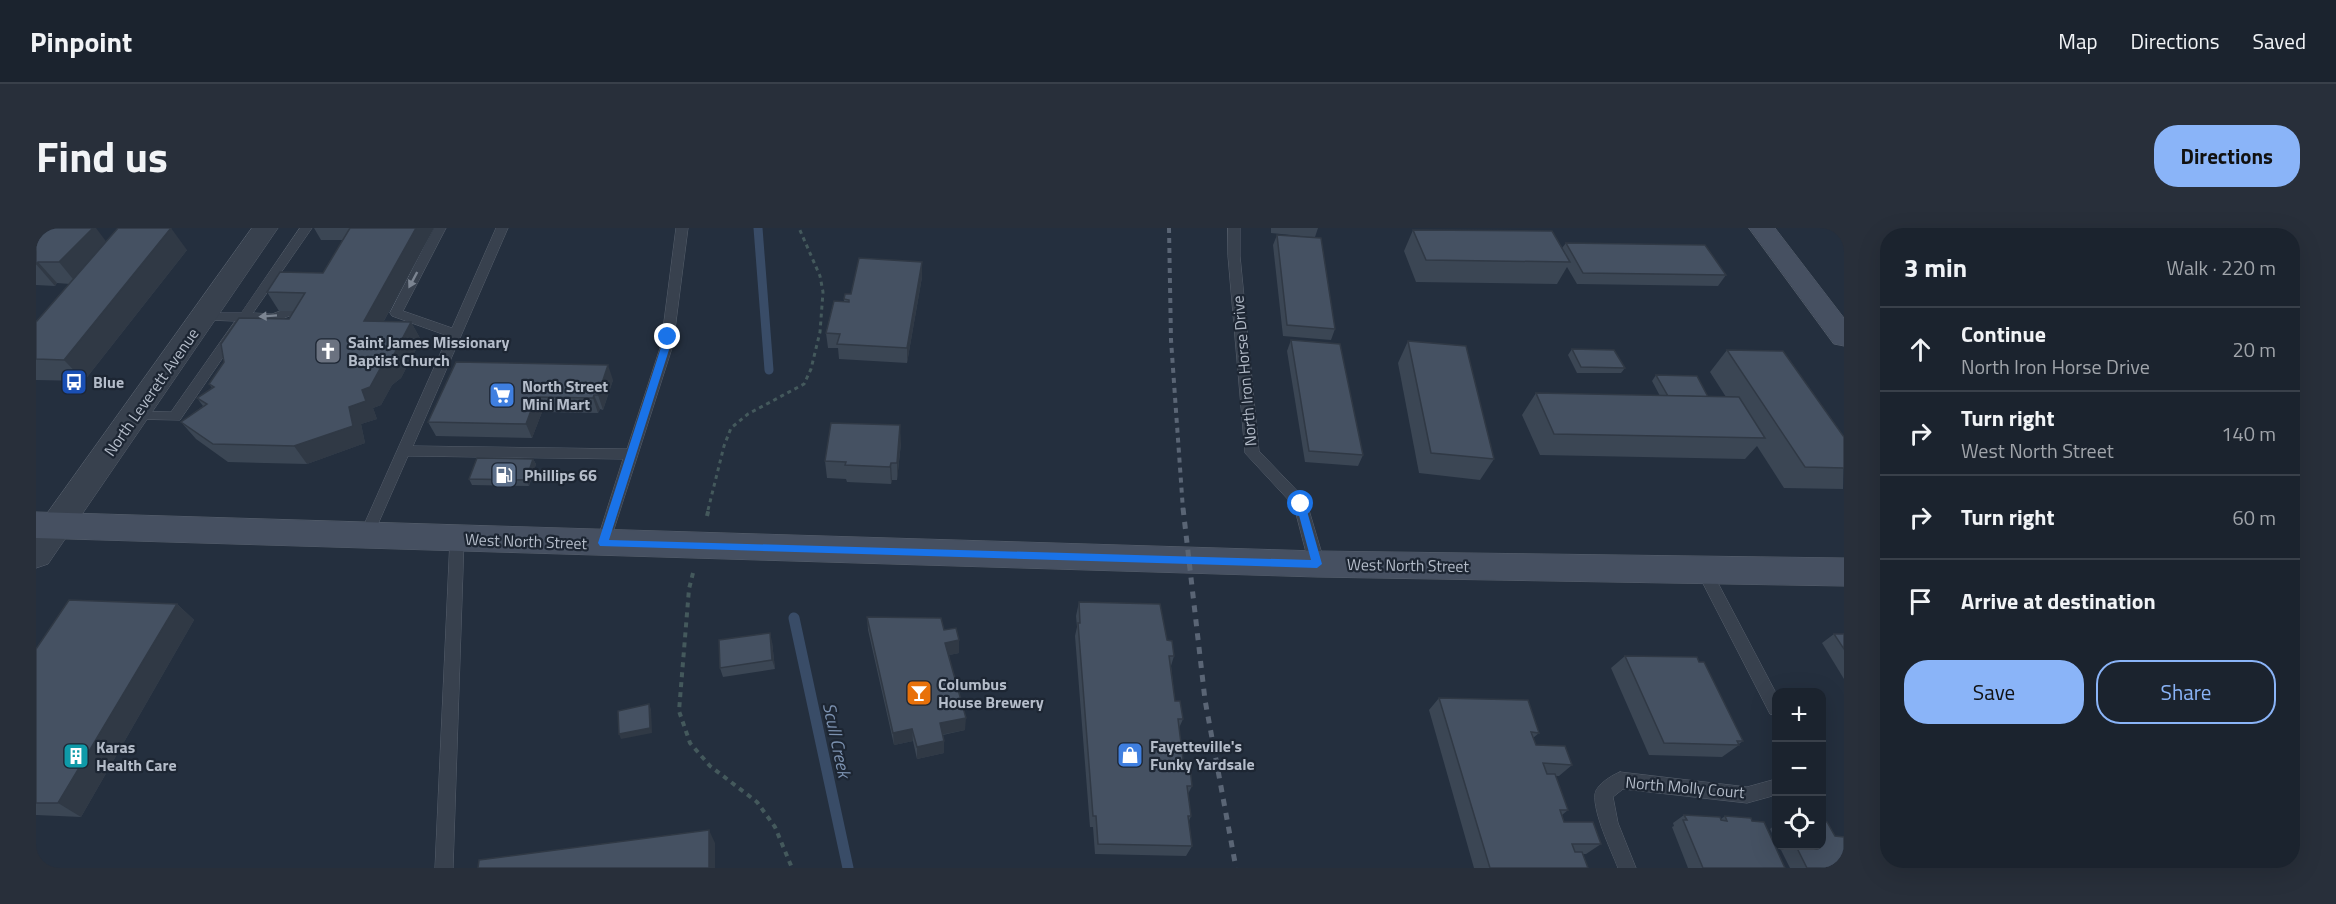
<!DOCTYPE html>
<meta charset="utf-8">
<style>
body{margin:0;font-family:"Titillium Web",sans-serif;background:#282f3a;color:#f1f3f6}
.controls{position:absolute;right:18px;bottom:18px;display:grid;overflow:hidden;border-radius:12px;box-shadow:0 6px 24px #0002}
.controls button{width:54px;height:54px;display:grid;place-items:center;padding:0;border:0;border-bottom:2px solid #39404a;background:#1b232e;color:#f1f3f6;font:30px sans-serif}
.stop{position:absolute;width:18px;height:18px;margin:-14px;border:4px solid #1a73e8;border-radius:50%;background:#fff}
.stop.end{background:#1a73e8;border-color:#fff;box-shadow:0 2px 6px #0008}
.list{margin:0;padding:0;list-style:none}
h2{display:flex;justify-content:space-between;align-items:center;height:78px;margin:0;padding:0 24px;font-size:26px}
h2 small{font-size:20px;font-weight:400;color:#a0a4aa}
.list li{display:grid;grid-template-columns:39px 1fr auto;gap:18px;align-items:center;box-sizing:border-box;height:84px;padding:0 24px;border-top:2px solid #39404a}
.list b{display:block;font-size:22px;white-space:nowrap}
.list p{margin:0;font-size:20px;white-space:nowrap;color:#a0a4aa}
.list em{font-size:20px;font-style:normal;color:#a0a4aa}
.actions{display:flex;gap:12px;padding:18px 24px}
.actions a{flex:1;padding:14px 0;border:2px solid #8ab4f8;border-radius:24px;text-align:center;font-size:21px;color:#8ab4f8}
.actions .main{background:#8ab4f8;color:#111}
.icon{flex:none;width:33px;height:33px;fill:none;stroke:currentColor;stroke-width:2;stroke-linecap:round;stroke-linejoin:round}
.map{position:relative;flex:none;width:1808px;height:640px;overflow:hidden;border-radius:24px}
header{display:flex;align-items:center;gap:36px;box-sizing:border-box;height:84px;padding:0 30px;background:#1b232e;border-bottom:2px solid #39404a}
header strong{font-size:28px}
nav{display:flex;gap:33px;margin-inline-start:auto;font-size:21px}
.intro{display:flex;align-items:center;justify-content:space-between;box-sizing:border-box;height:144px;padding:0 36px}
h1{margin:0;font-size:42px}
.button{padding:15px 27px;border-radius:24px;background:#8ab4f8;color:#111;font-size:21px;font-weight:700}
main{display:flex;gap:36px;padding:0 36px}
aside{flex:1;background:#1b232e;border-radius:24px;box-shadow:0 6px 24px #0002}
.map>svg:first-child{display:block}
</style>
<header>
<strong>Pinpoint</strong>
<nav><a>Map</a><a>Directions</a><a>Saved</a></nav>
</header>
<div class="intro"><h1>Find us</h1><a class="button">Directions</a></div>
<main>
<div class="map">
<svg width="1808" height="640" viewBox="0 0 1808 640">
<rect width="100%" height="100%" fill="#242f3e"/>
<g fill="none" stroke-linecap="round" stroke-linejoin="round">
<path stroke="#394c67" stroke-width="9" d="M722 0 733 142"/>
<path stroke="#394c67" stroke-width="11" d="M758 390 812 640"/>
<g stroke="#565f6c" stroke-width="1">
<g id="service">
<path d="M264 0H276L217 85 236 86 255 79 261 83 259 86 237 94 212 93 144 192 92 191 90 188 97 183 135 184 199 93 169 92 163 88 165 85H205Z"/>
<path d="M398 0H410L367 83 416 100 460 0H472L377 218 591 221 625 117 640 0H652L637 117 572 320H562L560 316 587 231 372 228 335 312H325L323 308 412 108 356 88 354 85Z"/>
<path d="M1192 0H1204V28L1223 223 1270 272 1289 336 1286 340H1276L1273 336 1258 278 1209 225 1192 28Z"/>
<path d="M421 305 426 307 428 311 417 640H399L414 311 416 307Z"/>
<path d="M1668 336 1673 338 1740 465V488L1734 486 1660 342 1663 338Z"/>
<path d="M1584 544 1711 559 1740 551V567L1711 575 1587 561 1577 569 1582 595 1600 640H1582C1575 622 1557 585 1559 566 1560 557 1576 547 1584 544Z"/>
</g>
</g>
<g stroke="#565f6c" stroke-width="1">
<path id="tertiary" d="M216 0H242L12 336 0 340V301Z"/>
</g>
<g stroke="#565f6c" stroke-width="1">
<g id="secondary">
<path d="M1713 0H1739L1808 90V118L1798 116Z"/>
<path d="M0 284 1281 323 1808 330V358L1281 349 0 310Z"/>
</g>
</g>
<path stroke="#44595c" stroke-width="3" stroke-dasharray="4 4" stroke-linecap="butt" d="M672 282 688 218 695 200 712 186 768 156 775 141 784 104 787 64 784 48 763 0"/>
<g stroke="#44595c" stroke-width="4" stroke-dasharray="5 5" stroke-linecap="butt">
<path d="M671 288 673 280"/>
<path d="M657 345 653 361 643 483 654 515 674 538 721 574 739 599 756 640"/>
</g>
<use href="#service" fill="#38414e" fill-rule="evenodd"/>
<use href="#tertiary" fill="#38414e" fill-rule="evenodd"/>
<use href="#secondary" fill="#465061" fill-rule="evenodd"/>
<path stroke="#5a6575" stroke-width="4" stroke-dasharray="5 5" stroke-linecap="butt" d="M1133 0 1135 112 1147 282"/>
<path stroke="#5a6575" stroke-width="5" stroke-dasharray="7 7" stroke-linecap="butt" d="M1147 280 1169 472 1200 640"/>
</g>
<g fill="#3b4654">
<path d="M278 0H398L348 93 375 94 385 112 365 150 356 157 345 177 337 180 341 191 325 196 329 215 271 236 192 234 160 211 145 194 167 178 161 170 176 160 173 156 253 91 258 83H243L231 64 287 45 307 12H285Z"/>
<path d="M1235 0H1282L1279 9 1299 101 1295 112 1247 108 1237 17 1241 7 1265 8 1235 5Z"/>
<path d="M1377 2 1526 20 1530 15 1690 47 1682 58 1541 56 1531 39 1521 56 1380 54 1368 23Z"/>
<path d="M0 4 70 14 151 22 48 153 0 152V94L34 56 21 55 19 58 0 57Z"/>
<path d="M886 49 871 135 803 131 802 120H792L790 105 808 74V71L815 66Z"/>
<path d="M1255 112 1327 227 1322 238 1269 234 1251 123Z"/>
<path d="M1372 113 1458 231 1444 252 1383 245 1362 135Z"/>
<path d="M1536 121 1589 140 1585 145H1541L1532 127Z"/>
<path d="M1691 122 1808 209 1807 261 1748 260 1721 218 1709 231 1504 227 1486 187 1500 165 1624 168 1616 153 1620 147 1672 169H1690L1674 144Z"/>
<path d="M577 152 567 182 564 181 562 185 506 184 496 210 400 208 392 194Z"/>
<path d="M865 215 861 252H856L855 256 811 254 810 251 791 250 789 233Z"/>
<path d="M497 231 500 236 493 258 436 257 433 251Z"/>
<path d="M1043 374 1131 412 1138 428 1135 438 1139 473 1147 491 1143 500 1148 540 1156 558 1152 566 1155 588 1153 593 1156 618 1150 628 1059 626 1057 599H1054L1039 408 1041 399 1040 388Z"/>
<path d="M141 376 158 392 45 589 0 587V421Z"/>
<path d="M831 389 908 402 923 425 913 427 929 502 907 507 908 513V525L881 531 877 513 858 517 832 402Z"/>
<path d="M1798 406H1808V451L1786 415Z"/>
<path d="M736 414 739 441 687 449 684 440Z"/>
<path d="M1589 428 1663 434 1707 513 1703 516V517L1686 529 1613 527 1575 440Z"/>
<path d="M1403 470 1503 505 1497 510 1500 517 1536 537 1523 548H1519L1532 582 1526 587 1528 594 1565 616 1550 626H1547L1552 640H1438L1393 482Z"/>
<path d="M1648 587 1685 591 1689 588 1716 593 1749 640H1652L1636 599 1638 598 1637 595Z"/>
<path d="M1740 596V613L1734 601Z"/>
<path d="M1799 608 1808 640H1754L1743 618H1785Z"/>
</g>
<g fill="#303945">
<path d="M57 0H60L75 20 41 56 23 34Z"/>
<path d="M135 0 151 22 48 153 28 132Z"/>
<path d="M380 0H398L338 111 328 93Z"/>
<path d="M2 34 21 55 19 58 0 36Z"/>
<path d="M886 34V49L871 135V120Z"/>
<path d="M375 94 385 112 365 150 356 157 345 177 337 180 341 191 325 196 329 215 271 236 258 218 313 179 345 139Z"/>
<path d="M572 137 577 152 567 182 562 167Z"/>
<path d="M558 167 564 181 562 185 557 170Z"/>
<path d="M500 169 506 184 496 210 490 196Z"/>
<path d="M864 197 865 215 861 252V235Z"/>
<path d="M497 231 500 236 493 258 490 252Z"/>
<path d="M855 235 856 252 855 256 854 239Z"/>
<path d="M141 376 158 392 45 589 22 575Z"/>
<path d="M734 405 736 414 739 441 736 432Z"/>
<path d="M923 412V425L909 428V415Z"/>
<path d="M613 476 615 481 616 505 585 511 583 506Z"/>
<path d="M930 490 929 502 904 507V495Z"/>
<path d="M876 501 877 513 858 517 857 505Z"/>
<path d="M908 513V525L881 531V519Z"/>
<path d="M673 602 679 615V640H673Z"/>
</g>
<g fill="#455162" stroke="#303945" stroke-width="1.5">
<path d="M4 0H57L23 34H2L0 36V4Z"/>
<path d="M82 0H135L28 132 0 131V94Z"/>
<path d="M314 0H380L328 93 375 94 355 132 345 139 334 159 326 162 330 173 313 179 317 198 258 218 177 216 145 194 171 176 161 170 178 159 173 156 188 134 185 116 203 90 253 91 269 65 231 64 244 44 287 45Z"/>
<path d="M1377 2 1516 3 1534 34 1390 32Z"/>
<path d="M1241 7 1285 10 1299 101 1251 97Z"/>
<path d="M1530 15 1669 17 1690 47 1547 45Z"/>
<path d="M823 30 886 34 871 120 801 116 804 106 790 105 798 73 813 74V72L808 71 809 66H815Z"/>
<path d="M1255 112 1304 116 1327 227 1273 223Z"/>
<path d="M1372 113 1430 118 1458 231 1395 225Z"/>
<path d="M1536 121 1578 122 1589 140 1545 139Z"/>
<path d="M1691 122 1747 123 1808 209V240L1769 239Z"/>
<path d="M420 134 572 137 562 167H558L557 170 500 169 490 196 392 194Z"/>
<path d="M1620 147 1661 148 1672 169 1632 168Z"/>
<path d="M1500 165 1703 169 1729 210 1518 206Z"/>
<path d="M795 195 864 197 861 235H855L854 239 809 237 810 234 789 233Z"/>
<path d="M441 230 497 231 490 252 433 251Z"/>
<path d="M33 372 141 376 22 575H0V421Z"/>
<path d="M1043 374 1124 376 1131 412 1136 413 1138 428H1133L1139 473H1144L1147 491H1142L1148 540H1154L1156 558H1151L1155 588H1152L1156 618 1062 616 1060 588H1057L1042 395H1044Z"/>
<path d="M831 389 905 390 908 402 920 400 923 412 909 415 930 490 904 495 908 513 881 519 876 501 857 505Z"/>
<path d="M734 405 736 432 684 440 683 412Z"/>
<path d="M1798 406H1808V421Z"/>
<path d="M1589 428 1661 429 1663 434H1668L1707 513H1701L1703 517 1628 515Z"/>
<path d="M1403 470 1492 472 1503 505 1495 504 1500 517 1529 518 1536 537 1507 535 1511 546H1519L1532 582H1524L1528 594H1557L1565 616H1536L1539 624H1546L1552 640H1454Z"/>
<path d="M613 476 614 500 583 506 582 483Z"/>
<path d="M1648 587 1684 589 1685 592 1691 593 1689 588 1715 590 1716 593 1728 594 1749 640H1667L1647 592H1651Z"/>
<path d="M1785 594H1791L1799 608 1808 609V640H1771L1760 618H1785Z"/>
<path d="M673 602V640H442L443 632Z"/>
</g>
<defs><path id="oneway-solid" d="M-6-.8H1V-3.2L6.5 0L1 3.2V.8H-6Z" transform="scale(1.5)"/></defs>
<g fill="#7c8592">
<use href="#oneway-solid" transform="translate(377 52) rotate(118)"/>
<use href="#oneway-solid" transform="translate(232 88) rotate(176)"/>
</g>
<path fill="#1a73e8" d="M629 107 637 109 573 312 1275 332 1260 276 1265 273 1269 276 1286 336 1281 340 564 318 562 315Z"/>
<defs>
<g id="church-square" transform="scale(1.35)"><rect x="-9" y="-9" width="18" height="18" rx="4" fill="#6b7280" stroke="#1d2633"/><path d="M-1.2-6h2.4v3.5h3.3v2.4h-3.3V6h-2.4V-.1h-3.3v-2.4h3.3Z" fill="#fff"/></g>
<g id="bus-square" transform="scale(1.35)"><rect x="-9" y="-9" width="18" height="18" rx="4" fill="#1a4fb4" stroke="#1d2633"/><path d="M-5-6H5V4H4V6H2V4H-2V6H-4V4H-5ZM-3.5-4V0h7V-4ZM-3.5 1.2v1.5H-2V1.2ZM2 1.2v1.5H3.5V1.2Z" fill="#fff"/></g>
<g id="supermarket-square" transform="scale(1.35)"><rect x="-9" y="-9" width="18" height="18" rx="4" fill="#3f7fe0" stroke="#1d2633"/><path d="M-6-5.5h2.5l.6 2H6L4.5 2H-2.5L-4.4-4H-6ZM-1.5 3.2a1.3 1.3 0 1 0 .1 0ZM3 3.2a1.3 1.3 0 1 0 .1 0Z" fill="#fff"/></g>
<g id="fuel-square" transform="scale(1.35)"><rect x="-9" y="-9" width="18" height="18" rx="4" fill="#5c6f8a" stroke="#1d2633"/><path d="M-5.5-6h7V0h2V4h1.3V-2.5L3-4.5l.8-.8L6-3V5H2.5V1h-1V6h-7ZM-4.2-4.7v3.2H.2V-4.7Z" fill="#fff"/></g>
<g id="bar-square" transform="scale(1.35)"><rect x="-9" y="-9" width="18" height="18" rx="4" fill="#e8710a" stroke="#1d2633"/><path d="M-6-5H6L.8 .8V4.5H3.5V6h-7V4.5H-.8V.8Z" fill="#fff"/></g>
<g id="shop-square" transform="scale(1.35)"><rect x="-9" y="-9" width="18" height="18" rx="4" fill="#3f7fe0" stroke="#1d2633"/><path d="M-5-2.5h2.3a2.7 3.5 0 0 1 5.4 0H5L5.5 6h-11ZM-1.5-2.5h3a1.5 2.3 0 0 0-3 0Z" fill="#fff"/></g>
<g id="building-square" transform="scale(1.35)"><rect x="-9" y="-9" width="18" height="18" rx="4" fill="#0f9aa8" stroke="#1d2633"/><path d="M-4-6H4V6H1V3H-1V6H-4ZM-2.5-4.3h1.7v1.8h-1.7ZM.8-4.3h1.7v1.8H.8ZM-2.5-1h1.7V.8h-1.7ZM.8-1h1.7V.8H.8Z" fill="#fff"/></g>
</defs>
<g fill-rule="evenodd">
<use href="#church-square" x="292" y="123"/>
<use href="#bus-square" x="38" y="154"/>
<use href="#supermarket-square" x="466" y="167"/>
<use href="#fuel-square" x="468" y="247"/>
<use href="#bar-square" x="883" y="465"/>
<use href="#shop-square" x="1094" y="527"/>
<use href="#building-square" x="40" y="528"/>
</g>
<g text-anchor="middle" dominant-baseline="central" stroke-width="4.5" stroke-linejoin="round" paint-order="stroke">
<g font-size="16" font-weight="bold" fill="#b4bcc9" stroke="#1d2633" text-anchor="start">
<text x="312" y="114">Saint James Missionary<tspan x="312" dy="18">Baptist Church</tspan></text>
<text x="57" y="154">Blue</text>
<text x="486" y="158">North Street<tspan x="486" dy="18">Mini Mart</tspan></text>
<text x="488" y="247">Phillips 66</text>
<text x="902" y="456">Columbus<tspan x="902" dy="18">House Brewery</tspan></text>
<text x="1114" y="518">Fayetteville's<tspan x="1114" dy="18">Funky Yardsale</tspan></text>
<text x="60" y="519">Karas<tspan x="60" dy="18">Health Care</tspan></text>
</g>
<g font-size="16" fill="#b4bcc9" stroke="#1d2633">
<text transform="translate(1208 143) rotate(-95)">North Iron Horse Drive</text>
<text transform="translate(115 164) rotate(-55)">North Leverett Avenue</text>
<text transform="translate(490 313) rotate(2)">West North Street</text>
<text transform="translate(1372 337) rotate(1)">West North Street</text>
<text transform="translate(1649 559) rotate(5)">North Molly Court</text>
</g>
<g font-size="18" font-style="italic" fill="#7c92b1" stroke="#1d2633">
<text transform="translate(801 512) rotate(78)">Scull Creek</text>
</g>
</g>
</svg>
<div class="controls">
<button>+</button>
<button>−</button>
<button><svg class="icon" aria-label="locate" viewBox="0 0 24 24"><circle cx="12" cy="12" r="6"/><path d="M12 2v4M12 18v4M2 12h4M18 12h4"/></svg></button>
</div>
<div class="stop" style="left:1265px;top:276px"></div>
<div class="stop end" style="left:632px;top:109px"></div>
</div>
<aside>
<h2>3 min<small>Walk · 220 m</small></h2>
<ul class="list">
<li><svg class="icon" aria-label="ahead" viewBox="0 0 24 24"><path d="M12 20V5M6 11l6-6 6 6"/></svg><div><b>Continue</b><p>North Iron Horse Drive</p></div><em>20 m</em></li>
<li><svg class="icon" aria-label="right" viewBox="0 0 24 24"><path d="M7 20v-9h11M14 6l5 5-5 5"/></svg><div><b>Turn right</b><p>West North Street</p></div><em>140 m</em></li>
<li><svg class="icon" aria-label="right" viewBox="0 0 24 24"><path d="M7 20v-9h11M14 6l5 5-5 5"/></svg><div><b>Turn right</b></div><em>60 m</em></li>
<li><svg class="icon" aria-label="arrive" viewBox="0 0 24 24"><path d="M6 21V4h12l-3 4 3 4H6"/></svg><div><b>Arrive at destination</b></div></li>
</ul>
<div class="actions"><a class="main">Save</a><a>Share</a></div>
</aside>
</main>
